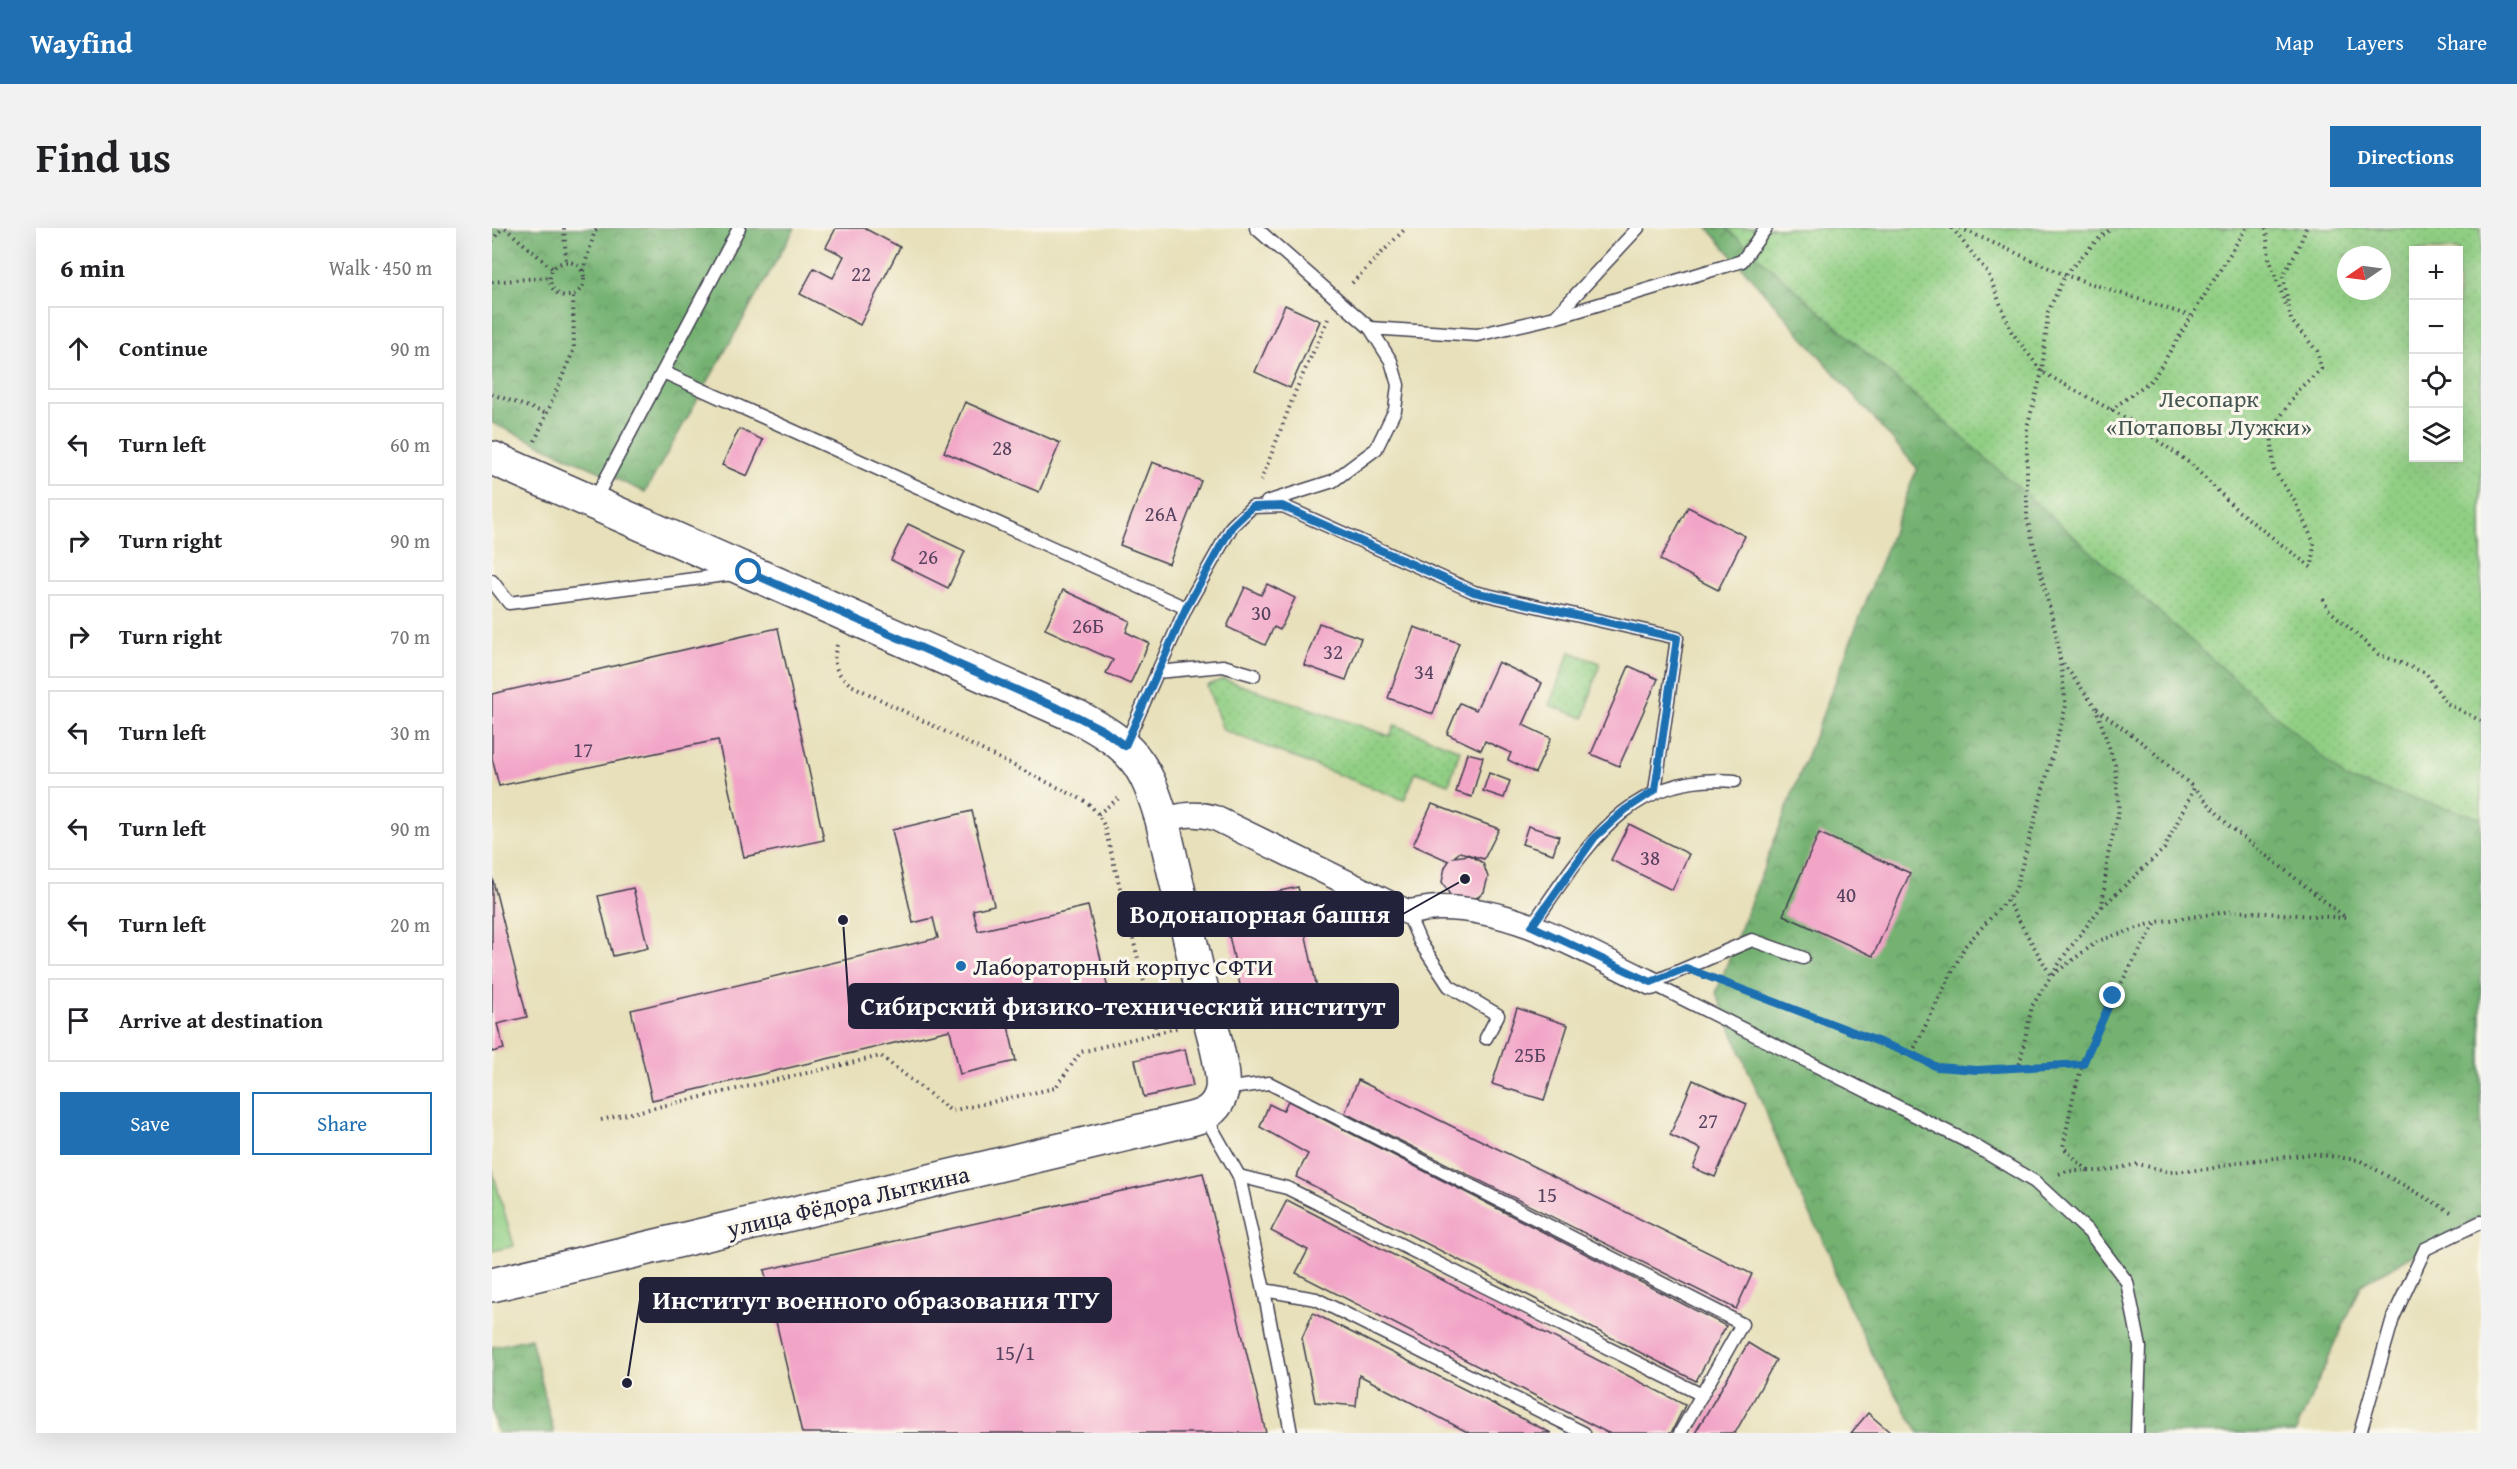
<!DOCTYPE html>
<meta charset="utf-8">
<style>
body{margin:0;font-family:"Gentium Book Plus",serif;background:#f2f2f2;color:#202124}
.controls{position:absolute;right:18px;top:18px;display:grid;overflow:hidden;border-radius:0px;box-shadow:0 6px 24px #0002}
.controls button{width:54px;height:54px;display:grid;place-items:center;padding:0;border:0;border-bottom:2px solid #e0e0e0;background:#fff;color:#202124;font:30px sans-serif}
.compass{position:absolute;left:1845px;top:18px;width:54px;height:54px;border-radius:50%;background:#fff;box-shadow:0 6px 24px #0002;rotate:257deg}
.stop{position:absolute;width:18px;height:18px;margin:-14px;border:4px solid #1f6fb2;border-radius:50%;background:#fff}
.stop.end{background:#1f6fb2;border-color:#fff;box-shadow:0 2px 6px #0008}
.list{margin:0;padding:0;list-style:none}
h2{display:flex;justify-content:space-between;align-items:center;height:78px;margin:0;padding:0 24px;font-size:26px}
h2 small{font-size:20px;font-weight:400;color:#757577}
.list li{display:grid;grid-template-columns:39px 1fr auto;gap:18px;align-items:center;box-sizing:border-box;height:84px;margin:0 12px 12px;padding:0 12px;border:2px solid #e0e0e0;border-radius:0px}
.list b{display:block;font-size:22px;white-space:nowrap}
.list em{font-size:20px;font-style:normal;color:#757577}
.actions{display:flex;gap:12px;padding:18px 24px}
.actions a{flex:1;padding:14px 0;border:2px solid #1f6fb2;border-radius:0px;text-align:center;font-size:21px;color:#1f6fb2}
.actions .main{background:#1f6fb2;color:#fff}
.icon{flex:none;width:33px;height:33px;fill:none;stroke:currentColor;stroke-width:2;stroke-linecap:round;stroke-linejoin:round}
.map{position:relative;flex:none;width:1989px;height:1205px;overflow:hidden;border-radius:0px}
header{display:flex;align-items:center;gap:36px;box-sizing:border-box;height:84px;padding:0 30px;background:#1f6fb2;color:#fff}
header strong{font-size:28px}
nav{display:flex;gap:33px;margin-inline-start:auto;font-size:21px}
.intro{display:flex;align-items:center;justify-content:space-between;box-sizing:border-box;height:144px;padding:0 36px}
h1{margin:0;font-size:42px}
.button{padding:15px 27px;border-radius:0px;background:#1f6fb2;color:#fff;font-size:21px;font-weight:700}
main{display:flex;gap:36px;padding:0 36px}
aside{flex:1;background:#fff;border-radius:0px;box-shadow:0 6px 24px #0002}
.map>svg:first-child{display:block}
</style>
<header>
<strong>Wayfind</strong>
<nav><a>Map</a><a>Layers</a><a>Share</a></nav>
</header>
<div class="intro"><h1>Find us</h1><a class="button">Directions</a></div>
<main>
<aside>
<h2>6 min<small>Walk · 450 m</small></h2>
<ul class="list">
<li><svg class="icon" aria-label="ahead" viewBox="0 0 24 24"><path d="M12 20V5M6 11l6-6 6 6"/></svg><div><b>Continue</b></div><em>90 m</em></li>
<li><svg class="icon" aria-label="left" viewBox="0 0 24 24"><path d="M17 20v-9H6M10 6l-5 5 5 5"/></svg><div><b>Turn left</b></div><em>60 m</em></li>
<li><svg class="icon" aria-label="right" viewBox="0 0 24 24"><path d="M7 20v-9h11M14 6l5 5-5 5"/></svg><div><b>Turn right</b></div><em>90 m</em></li>
<li><svg class="icon" aria-label="right" viewBox="0 0 24 24"><path d="M7 20v-9h11M14 6l5 5-5 5"/></svg><div><b>Turn right</b></div><em>70 m</em></li>
<li><svg class="icon" aria-label="left" viewBox="0 0 24 24"><path d="M17 20v-9H6M10 6l-5 5 5 5"/></svg><div><b>Turn left</b></div><em>30 m</em></li>
<li><svg class="icon" aria-label="left" viewBox="0 0 24 24"><path d="M17 20v-9H6M10 6l-5 5 5 5"/></svg><div><b>Turn left</b></div><em>90 m</em></li>
<li><svg class="icon" aria-label="left" viewBox="0 0 24 24"><path d="M17 20v-9H6M10 6l-5 5 5 5"/></svg><div><b>Turn left</b></div><em>20 m</em></li>
<li><svg class="icon" aria-label="arrive" viewBox="0 0 24 24"><path d="M6 21V4h12l-3 4 3 4H6"/></svg><div><b>Arrive at destination</b></div></li>
</ul>
<div class="actions"><a class="main">Save</a><a>Share</a></div>
</aside>
<div class="map">
<svg width="1989" height="1205" viewBox="0 0 1989 1205">
<defs>
<pattern id="forest-crowns" width="20" height="18" patternUnits="userSpaceOnUse" patternTransform="scale(1.5)"><rect width="20" height="18" fill="#74b272"/><path d="M2 6a3 3 0 1 1 6 0M12 15a3 3 0 1 1 6 0" fill="none" stroke="#5f905f"/></pattern>
<pattern id="park-dots" width="8" height="8" patternUnits="userSpaceOnUse" patternTransform="scale(1.5)"><rect width="8" height="8" fill="#91cf84"/><path d="M2 2h.1M6 6h.1" fill="none" stroke="#7db173" stroke-width="1.8" stroke-linecap="round"/></pattern>
</defs>
<rect width="100%" height="100%" fill="#fbf7ec"/>
<filter id="ink" filterUnits="userSpaceOnUse"><feTurbulence type="fractalNoise" baseFrequency=".0167" numOctaves="2"/><feDisplacementMap in="SourceGraphic" scale="12" xChannelSelector="R" yChannelSelector="G"/><feConvolveMatrix kernelMatrix="1 2 1 2 8 2 1 2 1" color-interpolation-filters="sRGB"/></filter>
<filter id="wash" filterUnits="userSpaceOnUse"><feTurbulence type="fractalNoise" baseFrequency=".008" numOctaves="4" result="noise"/><feDisplacementMap in="SourceGraphic" scale="24" xChannelSelector="R" yChannelSelector="G"/><feGaussianBlur stdDeviation="1.35" result="paint"/><feColorMatrix in="noise" values="0 0 0 0 0 0 0 0 0 0 0 0 0 0 0 0 0 1.4 0 .05"/><feComposite in="paint" operator="in"/></filter>
<g filter="url(#wash)">
<rect width="100%" height="100%" fill="#e7e0ba"/>
<path fill="#91cf84" stroke="#5a7860" stroke-width="1.5" d="M0 941 22 1018 0 1023Z"/>
<g fill="url(#forest-crowns)" stroke="#4b6a56" stroke-width="1.5" fill-rule="evenodd">
<path d="M0 0H303L153 264 0 195Z"/>
<path d="M1216 0H1989V988L1870 1056 1803 1205H1427L1381 1127 1345 1053 1338 1027 1303 955 1224 765 1425 240ZM1922 22H1966V230H1922ZM1854 27H1890V63H1854Z"/>
<path d="M39 1110 62 1205H5L0 1182V1119Z"/>
</g>
<g fill="url(#park-dots)" stroke="#5a7860" stroke-width="1.5" fill-rule="evenodd">
<path d="M1234 0H1989V590L1855 551ZM1922 22H1966V230H1922ZM1854 27H1890V63H1854Z"/>
<path d="M1078 424 1108 435 1092 490 1057 477Z"/>
<path d="M731 451 898 508 903 497 968 522 957 556 924 544 912 572 731 502 715 458Z"/>
</g>
<g id="blocks">
<g fill="#f2a4c7">
<path d="M344 0H372L408 19 368 97 308 66 322 40 341 50 352 28 334 19Z"/>
<path d="M793 77 828 93 798 160 763 144Z"/>
<path d="M473 174 568 215 547 264 452 224Z"/>
<path d="M247 201 271 212 255 248 230 237Z"/>
<path d="M660 234 709 253 677 336 628 317Z"/>
<path d="M1196 279 1253 308 1226 362 1168 332Z"/>
<path d="M416 296 473 323 456 360 399 332Z"/>
<path d="M775 356 803 370 788 402 782 399 773 417 735 399 753 359 769 367Z"/>
<path d="M571 362 638 393 634 404 657 415 638 456 614 445 621 432 553 401Z"/>
<path d="M827 395 869 410 854 452 812 437Z"/>
<path d="M922 399 967 415 941 486 896 470Z"/>
<path d="M286 400 332 612 252 629 226 512 7 558 0 530V466Z"/>
<path d="M1006 434 1050 455 1031 497 1059 510 1043 545 1016 532 1019 525 997 515 993 513 989 522 955 506 968 475 984 482Z"/>
<path d="M1137 438 1166 451 1127 538 1099 526Z"/>
<path d="M975 525 991 529 980 569 964 564Z"/>
<path d="M997 545 1018 553 1012 570 991 563Z"/>
<path d="M940 576 1007 601 992 631 968 624 962 629 978 627 991 635 996 649 992 664 986 669 979 672 964 671 958 667 950 654 953 639 957 633 921 617Z"/>
<path d="M480 583 502 677 481 682 486 703 596 678 617 765 514 789 524 833 468 846 458 802 160 872 139 782 446 710 441 690 421 695 400 602Z"/>
<path d="M1137 596 1197 626 1180 662 1119 632Z"/>
<path d="M1036 598 1067 608 1061 626 1030 616Z"/>
<path d="M1327 605 1418 645 1381 728 1291 687Z"/>
<path d="M0 649 35 789 5 796 12 821 0 824Z"/>
<path d="M806 659 812 684 809 685 825 760 752 775 730 676Z"/>
<path d="M141 660 156 720 121 728 106 668Z"/>
<path d="M1025 780 1076 797 1052 872 1000 856Z"/>
<path d="M693 821 701 858 652 869 643 832Z"/>
<path d="M866 852 1260 1046 1244 1081 853 885Z"/>
<path d="M1201 852 1255 876 1223 949 1201 940 1209 921 1178 907Z"/>
<path d="M796 873 1234 1098 1204 1153 804 949 816 926 768 899 777 876 791 883Z"/>
<path d="M711 945 774 1205H310L272 1042Z"/>
<path d="M795 972 1193 1177 1179 1205H1116L804 1045 816 1022 779 1003Z"/>
<path d="M821 1085 1059 1205H977L867 1147 864 1178 823 1174 810 1110Z"/>
<path d="M1256 1115 1284 1132 1243 1205H1203Z"/>
<path d="M1376 1185 1399 1205H1359Z"/>
</g>
</g>
</g>
<g filter="url(#ink)">
<use href="#blocks" fill-opacity="0" stroke="#403e4e" stroke-width="1.5"/>
<g fill="none" stroke-linecap="round" stroke-linejoin="round">
<g stroke="#403e4e" stroke-width="15">
<g id="lane">
<path d="M764 0 878 100"/>
<path d="M1065 89 1250 33 1274 0"/>
<path d="M171 144 694 380"/>
<path d="M775 274 841 253 884 221 903 182 906 157 899 133 878 100 985 107 1063 89 1146 0"/>
<path d="M101 275 247 0"/>
<path d="M0 353 17 375 241 346"/>
<path d="M665 444 731 438 762 447"/>
<path d="M633 517 694 380 740 298 760 279 791 278 982 364 1185 410 1163 563"/>
<path d="M915 684 928 714 957 758 1006 787 994 810"/>
<path d="M1040 697C1094 621 1135 543 1243 553"/>
<path d="M1159 755 1478 915 1543 954 1598 1005 1635 1054 1648 1119 1645 1205"/>
<path d="M1159 755 1260 712 1311 730"/>
<path d="M731 861 777 855 1250 1096 1188 1205"/>
<path d="M713 888 747 948 772 1062 799 1205"/>
<path d="M747 948 795 960 1210 1167"/>
<path d="M772 1062 824 1071 1092 1205"/>
<path d="M1868 1205 1901 1090 1933 1021 1989 994"/>
</g>
</g>
<g stroke="#403e4e" stroke-width="27">
<path id="street" d="M670 592C690 587 704 584 723 590L915 684C926 683 937 680 947 680 1023 679 1092 723 1159 755"/>
</g>
<g stroke="#403e4e" stroke-width="36">
<path id="secondary" d="M0 230 586 489C640 518 653 534 670 592 684 652 698 712 712 771 718 793 733 841 730 862 726 880 715 887 699 891L0 1057"/>
</g>
<g stroke="#403e4e" stroke-width="4" stroke-dasharray="1.5 4.5" stroke-linecap="butt">
<path d="M13 0 61 41"/>
<path d="M72 0 74 34"/>
<path d="M1460 0 1496 45 1519 103 1550 144 1634 190 1699 236 1746 283 1820 340"/>
<path d="M1468 0 1573 47 1698 88"/>
<path d="M1774 0 1777 30 1795 80"/>
<path d="M1814 0 1807 19 1791 48 1799 92 1825 123 1829 141 1805 163 1779 204 1782 242 1803 274 1822 315 1820 339"/>
<path d="M0 13 10 0"/>
<circle cx="75" cy="51" r="17"/>
<path d="M91 43 103 3 108 0"/>
<path d="M0 54 58 49"/>
<path d="M860 55 914 0"/>
<path d="M0 166 56 186"/>
<path d="M1619 182 1661 151 1754 0"/>
<path d="M43 213 82 121 81 67"/>
<path d="M769 253 804 162 836 91"/>
<path d="M1831 371 1836 381 1886 426 1934 445 1954 475 1989 493"/>
<path d="M345 417C339 436 344 445 359 457L595 574 606 586 612 597 665 805"/>
<path d="M1605 481 1652 516 1702 560 1672 621 1611 678"/>
<path d="M606 586 627 570"/>
<path d="M1515 672 1559 748 1606 713 1664 694 1741 683 1854 690 1738 599 1702 560"/>
<path d="M1225 752 1419 827 1473 718 1523 663 1574 478 1565 410 1535 290V199L1550 144 1556 84 1573 47 1604 13 1620 0"/>
<path d="M1419 827 1445 839 1485 842 1527 839 1540 778 1574 725 1610 678 1616 627 1627 582 1623 537 1604 480 1568 431"/>
<path d="M1527 839 1591 835"/>
<path d="M109 892 389 828 459 883 563 860 589 824 688 799"/>
<path d="M1596 943 1571 919C1577 891 1581 861 1592 834 1611 785 1637 740 1664 695"/>
<path d="M1567 946 1575 943H1612L1646 936 1678 944 1717 941 1747 934 1821 926 1867 932 1959 984"/>
</g>
<use href="#lane" stroke="#fff" stroke-width="12"/>
<use href="#street" stroke="#fff" stroke-width="24"/>
<use href="#secondary" stroke="#fff" stroke-width="33"/>
</g>
</g>
<g fill="none" stroke-linecap="round" stroke-linejoin="round" filter="url(#ink)">
<path stroke="#1f6fb2" stroke-width="8" d="M257 344 586 489 611 502 633 518 694 380 740 298 760 279 790 278 982 364 1185 410 1163 562 1133 582 1103 609 1040 698 1159 754 1194 740 1419 826 1445 839 1485 842 1591 836 1621 768"/>
</g>
<circle fill="#1f6fb2" stroke="#fbf7ec" stroke-width="2" cx="469" cy="738" r="6"/>
<g text-anchor="middle" dominant-baseline="central" stroke-width="6" stroke-linejoin="round" paint-order="stroke">
<g font-size="21" fill="#56425e">
<text x="369" y="45">22</text>
<text x="510" y="219">28</text>
<text x="669" y="285">26А</text>
<text x="436" y="328">26</text>
<text x="769" y="384">30</text>
<text x="596" y="397">26Б</text>
<text x="841" y="423">32</text>
<text x="932" y="443">34</text>
<text x="91" y="521">17</text>
<text x="1158" y="629">38</text>
<text x="1354" y="666">40</text>
<text x="1038" y="826">25Б</text>
<text x="1216" y="892">27</text>
<text x="1055" y="966">15</text>
<text x="523" y="1124">15/1</text>
</g>
<g font-size="24" fill="#435651" stroke="#fbf7ec">
<text x="1717" y="170">Лесопарк<tspan x="1717" dy="28">«Потаповы Лужки»</tspan></text>
</g>
<g font-size="24" fill="#22223b" stroke="#fbf7ec" text-anchor="start">
<text x="481" y="738">Лабораторный корпус СФТИ</text>
</g>
<g font-size="24" fill="#22223b" stroke="#fbf7ec">
<text transform="translate(356 973) rotate(-13)">улица Фёдора Лыткина</text>
</g>
</g>
<path fill="none" stroke="#22223b" stroke-width="2" d="M973 651L911 686M351 692L357 778M135 1155L148 1072"/>
<g fill="#22223b" stroke="#fbf7ec" stroke-width="2">
<circle cx="973" cy="651" r="6"/>
<circle cx="351" cy="692" r="6"/>
<circle cx="135" cy="1155" r="6"/>
</g>
<g fill="#22223b" stroke="#22223b" stroke-width="2">
<rect x="626" y="664" width="285" height="44" rx="6"/>
<rect x="357" y="756" width="549" height="44" rx="6"/>
<rect x="148" y="1050" width="471" height="44" rx="6"/>
</g>
<g font-size="26" text-anchor="middle" font-weight="bold" fill="#fff">
<text x="768" y="695">Водонапорная башня</text>
<text x="631" y="787">Сибирский физико-технический институт</text>
<text x="384" y="1081">Институт военного образования ТГУ</text>
</g>
</svg>
<div class="controls">
<button>+</button>
<button>−</button>
<button><svg class="icon" aria-label="locate" viewBox="0 0 24 24"><circle cx="12" cy="12" r="6"/><path d="M12 2v4M12 18v4M2 12h4M18 12h4"/></svg></button>
<button><svg class="icon" aria-label="layers" viewBox="0 0 24 24"><path d="M12 4l9 5-9 5-9-5zM3 14l9 5 9-5"/></svg></button>
</div>
<svg class="compass" viewBox="-18 -18 36 36"><path d="M0-13l5 13h-10z" fill="#e53935"/><path d="M0 13l5-13h-10z" fill="#757577"/></svg>
<div class="stop" style="left:257px;top:344px"></div>
<div class="stop end" style="left:1621px;top:768px"></div>
</div>
</main>
